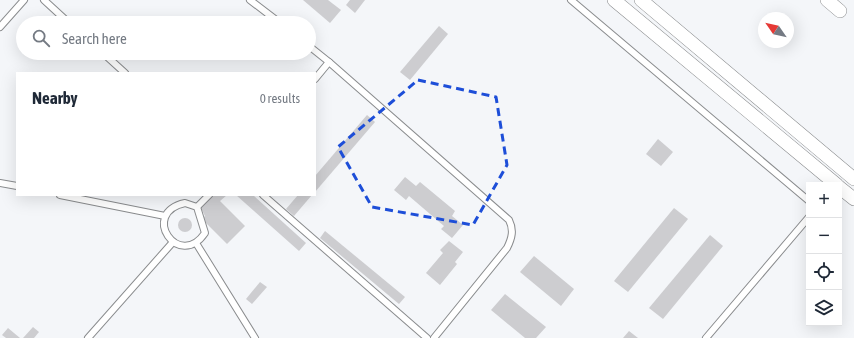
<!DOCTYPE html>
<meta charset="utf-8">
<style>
body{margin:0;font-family:"Asap Condensed",sans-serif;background:#f2f2f3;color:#1f2937}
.controls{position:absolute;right:12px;bottom:12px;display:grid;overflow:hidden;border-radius:0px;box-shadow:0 4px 16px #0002}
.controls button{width:36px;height:36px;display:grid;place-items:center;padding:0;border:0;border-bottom:1px solid #e0e1e3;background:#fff;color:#1f2937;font:20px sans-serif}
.compass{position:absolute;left:758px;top:12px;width:36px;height:36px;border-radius:50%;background:#fff;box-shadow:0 4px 16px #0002;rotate:304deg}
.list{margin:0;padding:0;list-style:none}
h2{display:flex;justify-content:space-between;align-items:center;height:52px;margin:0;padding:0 16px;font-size:17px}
h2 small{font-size:13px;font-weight:400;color:#747a83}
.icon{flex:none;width:22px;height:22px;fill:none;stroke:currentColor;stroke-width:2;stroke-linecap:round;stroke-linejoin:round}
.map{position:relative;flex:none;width:854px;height:338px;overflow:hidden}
.search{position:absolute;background:#fff;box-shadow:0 4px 16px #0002;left:16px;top:16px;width:300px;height:44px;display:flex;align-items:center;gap:10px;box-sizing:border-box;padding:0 14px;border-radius:22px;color:#747a83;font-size:15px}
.panel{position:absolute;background:#fff;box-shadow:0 4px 16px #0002;left:16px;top:72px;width:300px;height:124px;border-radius:0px}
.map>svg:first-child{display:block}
</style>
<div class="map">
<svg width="854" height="338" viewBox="0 0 854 338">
<rect width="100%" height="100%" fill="#f4f6f9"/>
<g fill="#cdcdd0">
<path d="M303 0H328L341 10 330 23Z"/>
<path d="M350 0H365L355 13 346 5Z"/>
<path d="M439 26 448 34 410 80 400 72Z"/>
<path d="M367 115 375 122 315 192V176Z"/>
<path d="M658 139 673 152 661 166 646 154Z"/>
<path d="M405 177 416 186 420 182 455 211 452 216 463 225 452 238 441 229 444 226 409 196 406 200 394 190Z"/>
<path d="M212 195H227L220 201 245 226 227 244 202 219 205 216 200 206Z"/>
<path d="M236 195H253L306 243 299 251Z"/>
<path d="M298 195H312L294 216 286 209Z"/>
<path d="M674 208 688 219 628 292 614 281Z"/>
<circle cx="185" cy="225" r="7"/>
<path d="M325 231 405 297 399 304 320 238Z"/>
<path d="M710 235 723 246 663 319 649 308Z"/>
<path d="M449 241 463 252 455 262 457 264 440 285 426 273 443 253 440 250Z"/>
<path d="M534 256 574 289 561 306 520 272Z"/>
<path d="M260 282 267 287 252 304 246 299Z"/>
<path d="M505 294 546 327 536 338H525L491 310Z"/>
<path d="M33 327 39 332 34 338H23Z"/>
<path d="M8 328 20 338H6L2 335Z"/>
<path d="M629 331 638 338H623Z"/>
</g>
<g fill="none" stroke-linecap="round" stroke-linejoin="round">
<g stroke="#8a8c8e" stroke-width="8">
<g id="lane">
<path d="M44 0 69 23"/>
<path d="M250 0 280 23"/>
<path d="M571 0 809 201"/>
<path d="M0 27 24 0"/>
<path d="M309 46 329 62 509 220C514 230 512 238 507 248L434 338"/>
<path d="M103 53 125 73"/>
<path d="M315 79 329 62"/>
<path d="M0 183 17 186"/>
<path d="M60 195 165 216"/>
<path d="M263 195 427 338"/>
<path d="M185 203 197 207 205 233C179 271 139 213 185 203Z"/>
<path d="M197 207 209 195"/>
<path d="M196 243 255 338"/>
<path d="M88 338 173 242"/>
<path d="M706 338 809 217"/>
</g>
</g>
<g stroke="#8a8c8e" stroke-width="14">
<g id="street">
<path d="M614 0 837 185"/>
<path d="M641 0 854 179"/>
<path d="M827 0 840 11"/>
<path d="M839 187 854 199"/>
</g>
</g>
<use href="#lane" stroke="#fff" stroke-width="6"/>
<use href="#street" stroke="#fff" stroke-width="13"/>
</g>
<path fill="none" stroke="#1d4ed8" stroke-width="3" stroke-dasharray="8 5" stroke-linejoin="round" d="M418 80 496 97 507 165 473 225 372 207 338 147Z"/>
</svg>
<div class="controls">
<button>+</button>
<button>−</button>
<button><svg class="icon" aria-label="locate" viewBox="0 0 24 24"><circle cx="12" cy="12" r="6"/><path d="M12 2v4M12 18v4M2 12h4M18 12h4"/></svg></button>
<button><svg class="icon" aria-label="layers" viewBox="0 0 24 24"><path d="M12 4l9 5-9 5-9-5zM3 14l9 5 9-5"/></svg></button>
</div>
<svg class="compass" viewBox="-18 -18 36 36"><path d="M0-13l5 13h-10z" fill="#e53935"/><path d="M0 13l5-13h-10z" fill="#747a83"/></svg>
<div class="search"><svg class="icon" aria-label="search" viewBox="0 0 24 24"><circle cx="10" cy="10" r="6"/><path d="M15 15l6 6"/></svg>Search here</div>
<section class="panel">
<h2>Nearby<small>0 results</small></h2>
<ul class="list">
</ul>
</section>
</div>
